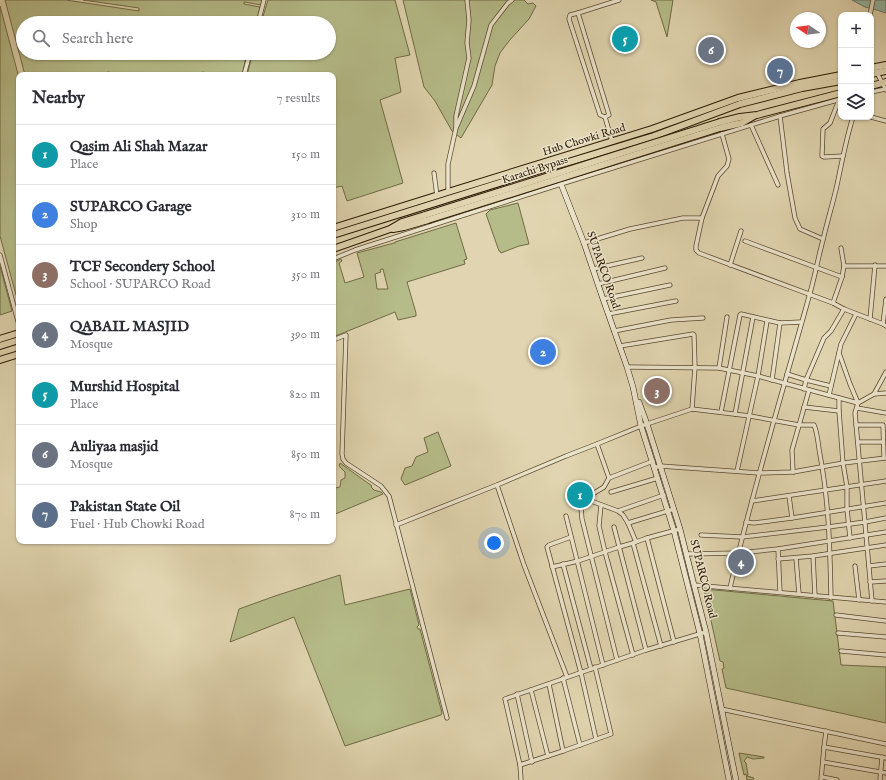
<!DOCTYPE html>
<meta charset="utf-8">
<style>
body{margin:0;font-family:"IM FELL English",serif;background:#f7f7f7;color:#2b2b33}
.controls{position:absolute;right:12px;top:12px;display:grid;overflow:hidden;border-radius:8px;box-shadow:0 1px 3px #0004}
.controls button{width:36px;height:36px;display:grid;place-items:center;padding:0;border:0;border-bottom:1px solid #e1e1e2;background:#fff;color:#2b2b33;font:20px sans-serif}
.compass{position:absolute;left:790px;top:12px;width:36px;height:36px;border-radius:50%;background:#fff;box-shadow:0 1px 3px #0004;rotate:283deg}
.you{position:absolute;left:494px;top:543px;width:14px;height:14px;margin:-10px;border:3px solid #fff;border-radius:50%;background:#1a73e8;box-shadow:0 0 0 6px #1a73e833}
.badge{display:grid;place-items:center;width:26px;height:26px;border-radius:50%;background:#b45309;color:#fff;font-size:13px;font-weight:700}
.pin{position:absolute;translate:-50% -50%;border:2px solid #fff;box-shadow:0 1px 4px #0006}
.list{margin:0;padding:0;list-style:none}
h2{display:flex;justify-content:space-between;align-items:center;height:52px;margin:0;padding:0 16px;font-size:17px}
h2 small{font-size:13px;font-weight:400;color:#7c7c81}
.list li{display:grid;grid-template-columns:26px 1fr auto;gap:12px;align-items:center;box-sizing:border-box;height:60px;padding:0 16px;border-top:1px solid #e1e1e2}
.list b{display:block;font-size:15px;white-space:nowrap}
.list p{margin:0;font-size:13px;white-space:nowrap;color:#7c7c81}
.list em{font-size:13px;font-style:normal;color:#7c7c81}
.icon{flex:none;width:22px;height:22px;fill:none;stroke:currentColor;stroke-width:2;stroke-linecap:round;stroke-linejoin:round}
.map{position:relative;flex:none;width:886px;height:780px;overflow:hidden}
.search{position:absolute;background:#fff;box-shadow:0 1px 3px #0004;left:16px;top:16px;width:320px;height:44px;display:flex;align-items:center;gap:10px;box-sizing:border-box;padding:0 14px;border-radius:22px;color:#7c7c81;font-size:15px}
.panel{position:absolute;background:#fff;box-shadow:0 1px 3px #0004;left:16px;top:72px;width:320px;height:472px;border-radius:8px}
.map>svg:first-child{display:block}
</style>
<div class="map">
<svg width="886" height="780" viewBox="0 0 886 780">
<rect width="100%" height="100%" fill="#e0d5b0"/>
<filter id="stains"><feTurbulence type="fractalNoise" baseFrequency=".005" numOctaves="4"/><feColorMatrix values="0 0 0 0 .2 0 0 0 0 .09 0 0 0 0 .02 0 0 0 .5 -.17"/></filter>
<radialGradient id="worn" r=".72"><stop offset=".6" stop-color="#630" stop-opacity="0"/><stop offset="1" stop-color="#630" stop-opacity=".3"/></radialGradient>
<g fill="#b5bc89" stroke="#706b46" fill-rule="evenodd">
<path d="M5 0H66L139 11V8L83 0H262L261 5 244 2V4L260 7 257 20H254L253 23H23V53H247L242 75H221L202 72 201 75H134L107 72V75H25Z"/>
<path d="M268 0H395L410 55 395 58 401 92 380 100 403 183 347 201 342 186 333 188V75H247L253 53H329V23H261Z"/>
<path d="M403 0H524L528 4 533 3 536 6 529 19 509 41 500 53 495 66 492 85 461 138 452 131 435 101 424 87Z"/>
<path d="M651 0H673L667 37 656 2Z"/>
<path d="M0 6 19 78V306L0 236Z"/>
<path d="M518 203 529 244 519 246 501 253 500 251H499L486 214 490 210Z"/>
<path d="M456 223 467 259 464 260 465 264 407 282 416 313V316L398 320 395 312 333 337V275L335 262 341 259 342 261 339 263 345 283 364 277 357 253 394 243H395V242ZM382 269H383L388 289H377L375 274 381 272 380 270Z"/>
<path d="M0 266 12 311 0 315Z"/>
<path d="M438 432 451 466 405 485 401 479 405 468 412 466 416 457 428 452 424 438Z"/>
<path d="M340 463 372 486 371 487 374 490 381 492 383 494 333 515V491L335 488 340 487 341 480 345 478V472L339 466Z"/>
<path d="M340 575 345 605 410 589 419 625 417 627 418 629H420L442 713 441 715 345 746 294 617 230 642 239 609 275 596Z"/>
<path d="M704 589 833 601 841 665 886 667V723L726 688 722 669 724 668 723 662 720 661Z"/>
<path d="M739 753 764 757V758L753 759 747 757 744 761 746 763 748 775 747 776 754 778 753 780H747L746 774 744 775Z"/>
</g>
<path fill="#95b9a6" stroke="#6b7965" d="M852 0H886V13L877 10 865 7Z"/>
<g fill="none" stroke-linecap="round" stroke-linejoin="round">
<g stroke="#59492e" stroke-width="5">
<g id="street">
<path d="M578 13 570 15 569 19 600 115 605 117"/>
<path d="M870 15 873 0"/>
<path d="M258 23 264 0"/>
<path d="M877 73 886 90"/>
<path d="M244 75 250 53"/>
<path d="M871 92 886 89"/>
<path d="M839 100 830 123 823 129 822 156 824 157 843 156"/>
<path d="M780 116 787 173 795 218 800 229 823 239"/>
<path d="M871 117 886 121"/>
<path d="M751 125 778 185"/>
<path d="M456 127V116L469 58 467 43 469 20 467 0"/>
<path d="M612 141 605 117 609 115 578 13 619 0"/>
<path d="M434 173 437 196"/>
<path d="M448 192V164L456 128 474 86 491 25 508 3 512 0"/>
<path d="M702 218 718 176 727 166 729 159 722 134"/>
<path d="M745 241 842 277"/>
<path d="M584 243 630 229 683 218H702L696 246V250L699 253 833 303 844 309 883 324"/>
<path d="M0 255 19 325"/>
<path d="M333 259 355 250 561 184 780 116 841 99"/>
<path d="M730 265 741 231"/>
<path d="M844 266H886"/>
<path d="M593 269 642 258"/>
<path d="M598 284 665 268"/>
<path d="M603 299 670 285"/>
<path d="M886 299 883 324 886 326"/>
<path d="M833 303 842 277 844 266 841 248"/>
<path d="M608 314 676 301"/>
<path d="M870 319 875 265"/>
<path d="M614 331 671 320 703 318"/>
<path d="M333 340 346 335 342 454 343 459 346 463 381 486 389 496 447 718"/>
<path d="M620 346 693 334 694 335 695 367 692 409"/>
<path d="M627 367 719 368 758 376 858 403 850 384 839 353"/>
<path d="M719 368 727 317"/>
<path d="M787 374 806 380 831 386"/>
<path d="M772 380 780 323"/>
<path d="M804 389 806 380 824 338 831 331 844 309"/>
<path d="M874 394 886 393"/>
<path d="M829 395 841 344 856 314"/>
<path d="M839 398V411L843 463 847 487V509L850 538"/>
<path d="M804 407 839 411"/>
<path d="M857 408 886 413"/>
<path d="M721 412 740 315 741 314 780 323 801 322"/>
<path d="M735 414 753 317"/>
<path d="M856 425H883L884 458"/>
<path d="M858 442H883"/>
<path d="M597 444 609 478"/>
<path d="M654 468 660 466 759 473 793 472 843 463 886 458"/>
<path d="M737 471 758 376 767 321"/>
<path d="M793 472 792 450 809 390"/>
<path d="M497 485 524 565 567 677"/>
<path d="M611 492 658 478"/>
<path d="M789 496 792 518 886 503"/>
<path d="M583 498 581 508 582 519 617 660"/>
<path d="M583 498 591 495 604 487 609 478 653 461"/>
<path d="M583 498 618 511 623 515 628 523 636 542"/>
<path d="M752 501 886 481"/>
<path d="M601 505 599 526 605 552 633 655"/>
<path d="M618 511 664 495"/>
<path d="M566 516 603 665"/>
<path d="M746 522 754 523 792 518"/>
<path d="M628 523 674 509"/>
<path d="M396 525 497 485 566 456 597 444 641 426 692 409 750 416 799 425H814C818 434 818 445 820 455 829 502 830 550 831 598"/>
<path d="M614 527 646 650"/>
<path d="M701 535 742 537 828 527 865 522 886 518"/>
<path d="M571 537 549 545 547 547 581 673 596 739"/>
<path d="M647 538 674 642"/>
<path d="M633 543 661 646"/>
<path d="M778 549 780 592"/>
<path d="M687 554 738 553 778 549 886 532"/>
<path d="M813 556 815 596"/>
<path d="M796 558 799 594"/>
<path d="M778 559 813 556 886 545"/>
<path d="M563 564 591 669"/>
<path d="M855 566 859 600"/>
<path d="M869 566 886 564"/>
<path d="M552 567 578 561 619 547 633 543 647 538 680 529"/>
<path d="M870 582 886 581"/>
<path d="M694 585 886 602"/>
<path d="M730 588C753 488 783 391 810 293 815 276 818 258 823 240 827 222 833 203 837 185 842 162 846 139 853 117"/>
<path d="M872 601 855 413 858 403 874 394 886 372"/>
<path d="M836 615 886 621"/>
<path d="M838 633 886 637"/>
<path d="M841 651 886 655"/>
<path d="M563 678 580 745"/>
<path d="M549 684 563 751"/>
<path d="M531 690 548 756"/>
<path d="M517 694 532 762"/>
<path d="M721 709 886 744"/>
<path d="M824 747 886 758"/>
<path d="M823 762 886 773"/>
<path d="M520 765 563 751 611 734 595 667"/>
<path d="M822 777 837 780"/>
<path d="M521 780 520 765 505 699 646 650 706 632"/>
<path d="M821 780 824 747 826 731"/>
<path d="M880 780 882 757"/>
</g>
</g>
<g stroke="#2c1a03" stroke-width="6">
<g id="secondary">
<path d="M552 164 561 184 584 243 603 299 627 367 633 387 641 426 674 531 700 634 729 780"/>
<path d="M639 402 647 424 680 529 694 585 706 632 736 780"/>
</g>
</g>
<g stroke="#2c1a03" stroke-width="8">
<g id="highway">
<path d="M871 68 886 65"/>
<path d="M871 74 886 71"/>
<path d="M871 86 886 82"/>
<path d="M720 122 740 117 757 115 841 93"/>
<path d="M720 128 742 123 754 116"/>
<path d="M333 228 448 192 652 129 738 98 800 83 841 75"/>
<path d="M393 229 404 227 428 220"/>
<path d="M333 235 541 170 572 161 654 136 740 104 802 88 841 81"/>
<path d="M333 249 390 229 402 222 425 215"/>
<path d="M0 339 19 333"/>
<path d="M0 346 19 340"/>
<path d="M0 360 19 354"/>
</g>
</g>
<use href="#street" stroke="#ebe4cc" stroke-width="3.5"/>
<use href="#secondary" stroke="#ebe4cc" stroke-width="5"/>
<use href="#highway" stroke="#e0d5b0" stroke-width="6"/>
<g stroke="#2c1a03" stroke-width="8" stroke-linecap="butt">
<g id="highway-bridge">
<path d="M425 215 720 122"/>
<path d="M428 220 720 128"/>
</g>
</g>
<use href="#highway-bridge" stroke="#e0d5b0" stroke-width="6"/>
</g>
<g text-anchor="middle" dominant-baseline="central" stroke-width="3" stroke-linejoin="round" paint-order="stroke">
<g font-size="11" fill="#2c1a03" stroke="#ebe4cc">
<text transform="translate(584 140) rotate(-17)">Hub Chowki Road</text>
<text transform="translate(535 170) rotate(-18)">Karachi Bypass</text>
<text transform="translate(603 270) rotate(71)">SUPARCO Road</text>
<text transform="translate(703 579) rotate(76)">SUPARCO Road</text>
</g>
</g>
<rect width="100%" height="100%" filter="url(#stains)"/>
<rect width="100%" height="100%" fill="url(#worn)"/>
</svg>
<div class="controls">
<button>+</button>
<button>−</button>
<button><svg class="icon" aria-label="layers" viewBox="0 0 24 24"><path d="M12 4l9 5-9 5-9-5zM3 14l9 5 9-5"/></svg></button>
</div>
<svg class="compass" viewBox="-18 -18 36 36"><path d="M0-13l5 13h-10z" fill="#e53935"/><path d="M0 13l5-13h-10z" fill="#7c7c81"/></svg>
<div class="you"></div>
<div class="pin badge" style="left:580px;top:495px;background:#0f9aa8">1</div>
<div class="pin badge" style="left:543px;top:352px;background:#3f7fe0">2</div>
<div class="pin badge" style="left:657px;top:391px;background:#8d6e63">3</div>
<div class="pin badge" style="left:741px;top:562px;background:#6b7280">4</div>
<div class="pin badge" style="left:625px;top:39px;background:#0f9aa8">5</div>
<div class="pin badge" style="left:711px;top:50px;background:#6b7280">6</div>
<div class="pin badge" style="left:780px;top:71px;background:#5c6f8a">7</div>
<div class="search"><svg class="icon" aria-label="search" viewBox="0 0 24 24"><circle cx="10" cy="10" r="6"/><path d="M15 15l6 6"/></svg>Search here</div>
<section class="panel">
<h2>Nearby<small>7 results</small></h2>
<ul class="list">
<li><span class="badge" style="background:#0f9aa8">1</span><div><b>Qasim Ali Shah Mazar</b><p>Place</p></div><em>150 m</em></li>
<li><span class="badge" style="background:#3f7fe0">2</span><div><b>SUPARCO Garage</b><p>Shop</p></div><em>310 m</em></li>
<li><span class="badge" style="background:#8d6e63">3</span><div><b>TCF Secondery School</b><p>School · SUPARCO Road</p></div><em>350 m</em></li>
<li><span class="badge" style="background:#6b7280">4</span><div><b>QABAIL MASJID</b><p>Mosque</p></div><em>390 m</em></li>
<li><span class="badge" style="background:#0f9aa8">5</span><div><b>Murshid Hospital</b><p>Place</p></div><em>820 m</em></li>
<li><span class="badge" style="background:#6b7280">6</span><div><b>Auliyaa masjid</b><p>Mosque</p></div><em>850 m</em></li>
<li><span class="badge" style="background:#5c6f8a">7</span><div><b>Pakistan State Oil</b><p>Fuel · Hub Chowki Road</p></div><em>870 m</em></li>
</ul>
</section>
</div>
